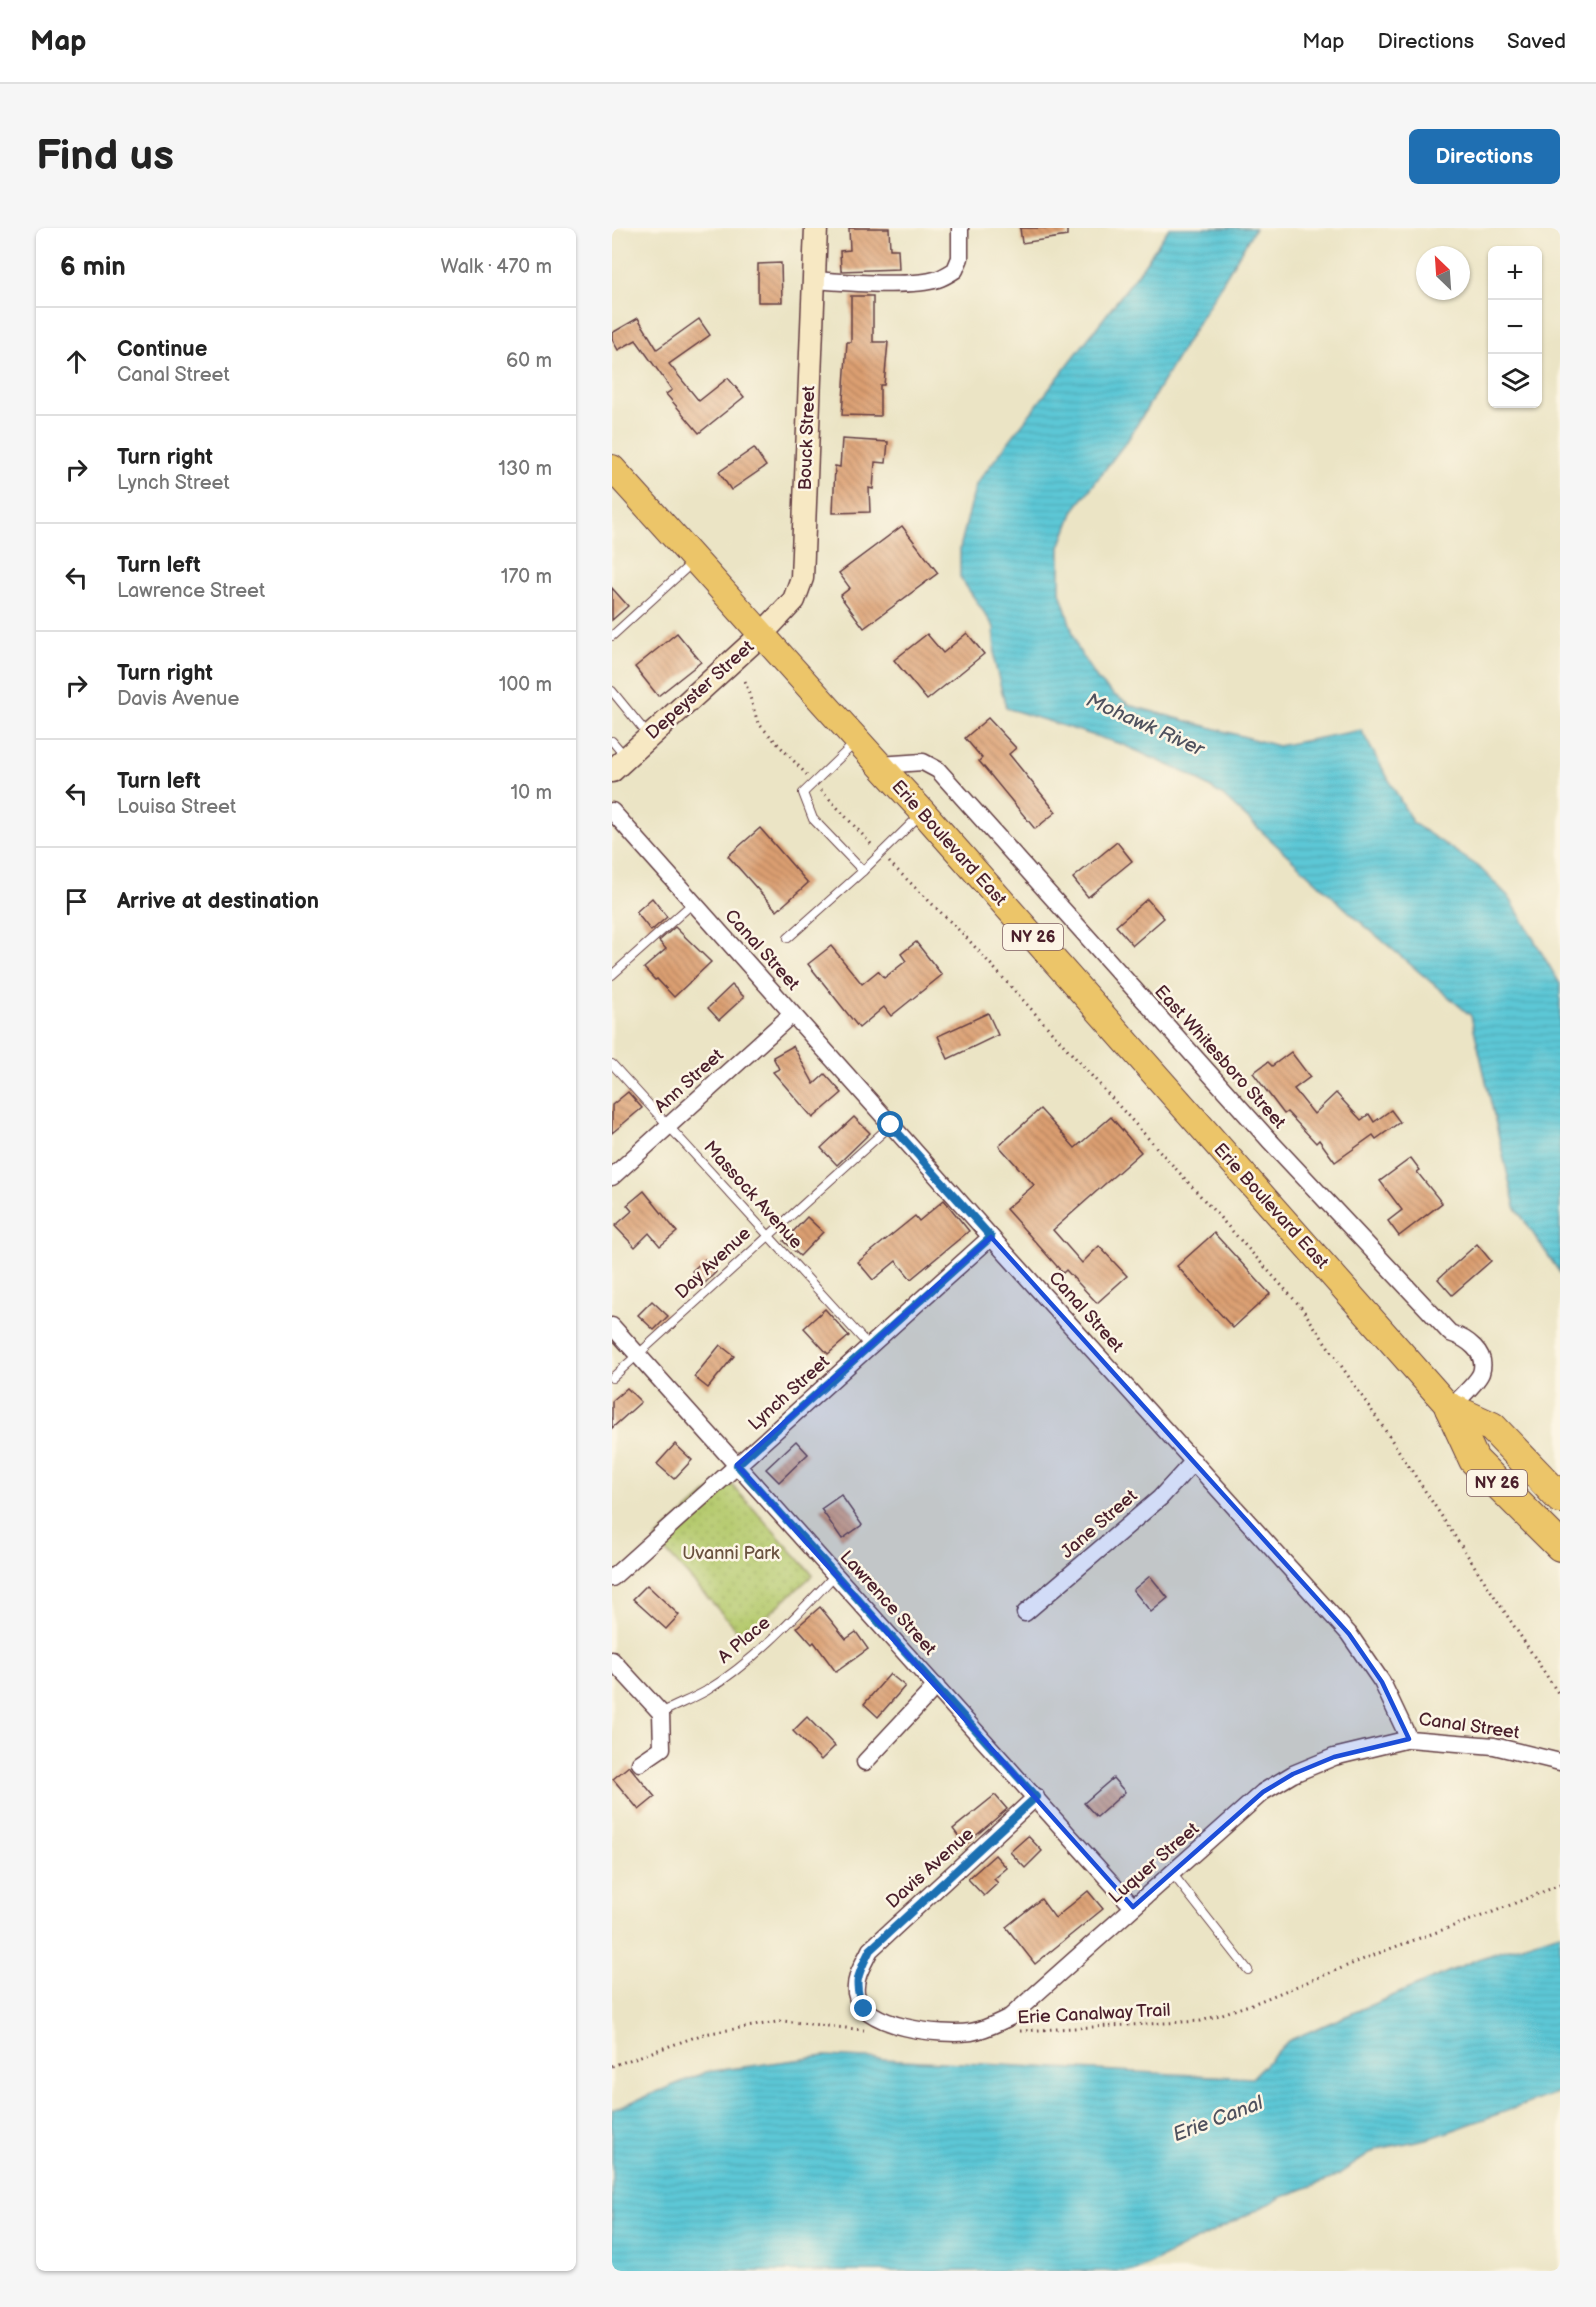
<!DOCTYPE html>
<meta charset="utf-8">
<style>
body{margin:0;font-family:"Balsamiq Sans",sans-serif;background:#f6f6f6;color:#222}
.controls{position:absolute;right:18px;top:18px;display:grid;overflow:hidden;border-radius:9px;box-shadow:0 2px 4px #0004}
.controls button{width:54px;height:54px;display:grid;place-items:center;padding:0;border:0;border-bottom:2px solid #e0e0e0;background:#fff;color:#222;font:30px sans-serif}
.compass{position:absolute;left:804px;top:18px;width:54px;height:54px;border-radius:50%;background:#fff;box-shadow:0 2px 4px #0004;rotate:335deg}
.stop{position:absolute;width:18px;height:18px;margin:-14px;border:4px solid #1f6fb2;border-radius:50%;background:#fff}
.stop.end{background:#1f6fb2;border-color:#fff;box-shadow:0 2px 6px #0008}
.list{margin:0;padding:0;list-style:none}
h2{display:flex;justify-content:space-between;align-items:center;height:78px;margin:0;padding:0 24px;font-size:26px}
h2 small{font-size:20px;font-weight:400;color:#767676}
.list li{display:grid;grid-template-columns:39px 1fr auto;gap:18px;align-items:center;box-sizing:border-box;height:108px;padding:0 24px;border-top:2px solid #e0e0e0}
.list b{display:block;font-size:22px;white-space:nowrap}
.list p{margin:0;font-size:20px;white-space:nowrap;color:#767676}
.list em{font-size:20px;font-style:normal;color:#767676}
.icon{flex:none;width:33px;height:33px;fill:none;stroke:currentColor;stroke-width:2;stroke-linecap:round;stroke-linejoin:round}
.map{position:relative;flex:none;width:948px;height:2043px;overflow:hidden;border-radius:9px}
header{display:flex;align-items:center;gap:36px;box-sizing:border-box;height:84px;padding:0 30px;background:#fff;border-bottom:2px solid #e0e0e0}
header strong{font-size:28px}
nav{display:flex;gap:33px;margin-inline-start:auto;font-size:21px}
.intro{display:flex;align-items:center;justify-content:space-between;box-sizing:border-box;height:144px;padding:0 36px}
h1{margin:0;font-size:42px}
.button{padding:15px 27px;border-radius:9px;background:#1f6fb2;color:#fff;font-size:21px;font-weight:700}
main{display:flex;gap:36px;padding:0 36px}
aside{flex:1;background:#fff;border-radius:9px;box-shadow:0 2px 4px #0004}
.map>svg:first-child{display:block}
</style>
<header>
<strong>Map</strong>
<nav><a>Map</a><a>Directions</a><a>Saved</a></nav>
</header>
<div class="intro"><h1>Find us</h1><a class="button">Directions</a></div>
<main>
<aside>
<h2>6 min<small>Walk · 470 m</small></h2>
<ul class="list">
<li><svg class="icon" aria-label="ahead" viewBox="0 0 24 24"><path d="M12 20V5M6 11l6-6 6 6"/></svg><div><b>Continue</b><p>Canal Street</p></div><em>60 m</em></li>
<li><svg class="icon" aria-label="right" viewBox="0 0 24 24"><path d="M7 20v-9h11M14 6l5 5-5 5"/></svg><div><b>Turn right</b><p>Lynch Street</p></div><em>130 m</em></li>
<li><svg class="icon" aria-label="left" viewBox="0 0 24 24"><path d="M17 20v-9H6M10 6l-5 5 5 5"/></svg><div><b>Turn left</b><p>Lawrence Street</p></div><em>170 m</em></li>
<li><svg class="icon" aria-label="right" viewBox="0 0 24 24"><path d="M7 20v-9h11M14 6l5 5-5 5"/></svg><div><b>Turn right</b><p>Davis Avenue</p></div><em>100 m</em></li>
<li><svg class="icon" aria-label="left" viewBox="0 0 24 24"><path d="M17 20v-9H6M10 6l-5 5 5 5"/></svg><div><b>Turn left</b><p>Louisa Street</p></div><em>10 m</em></li>
<li><svg class="icon" aria-label="arrive" viewBox="0 0 24 24"><path d="M6 21V4h12l-3 4 3 4H6"/></svg><div><b>Arrive at destination</b></div></li>
</ul>
</aside>
<div class="map">
<svg width="948" height="2043" viewBox="0 0 948 2043">
<defs>
<pattern id="park-dots" width="8" height="8" patternUnits="userSpaceOnUse" patternTransform="scale(1.5)"><rect width="8" height="8" fill="#b5ca6e"/><path d="M2 2h.1M6 6h.1" fill="none" stroke="#9dad5f" stroke-width="1.8" stroke-linecap="round"/></pattern>
<pattern id="water-rules" width="6" height="5" patternUnits="userSpaceOnUse" patternTransform="scale(1.5)"><rect width="6" height="5" fill="#5cc7d6"/><path d="M0 2.5h6" fill="none" stroke="#52aab8"/></pattern>
<pattern id="building-back-hatch" width="6" height="6" patternUnits="userSpaceOnUse" patternTransform="scale(1.5)"><rect width="6" height="6" fill="#db9f71"/><path d="M-1 5l2 2M0 0l6 6M5-1l2 2" fill="none" stroke="#b4815d"/></pattern>
</defs>
<rect width="100%" height="100%" fill="#fcf5e5"/>
<filter id="ink" filterUnits="userSpaceOnUse"><feTurbulence type="fractalNoise" baseFrequency=".0167" numOctaves="2"/><feDisplacementMap in="SourceGraphic" scale="12" xChannelSelector="R" yChannelSelector="G"/><feConvolveMatrix kernelMatrix="1 2 1 2 8 2 1 2 1" color-interpolation-filters="sRGB"/></filter>
<filter id="wash" filterUnits="userSpaceOnUse"><feTurbulence type="fractalNoise" baseFrequency=".008" numOctaves="4" result="noise"/><feDisplacementMap in="SourceGraphic" scale="24" xChannelSelector="R" yChannelSelector="G"/><feGaussianBlur stdDeviation="1.35" result="paint"/><feColorMatrix in="noise" values="0 0 0 0 0 0 0 0 0 0 0 0 0 0 0 0 0 1.4 0 .05"/><feComposite in="paint" operator="in"/></filter>
<g filter="url(#wash)">
<rect width="100%" height="100%" fill="#ebe4c5"/>
<path fill="url(#park-dots)" stroke="#80744c" stroke-width="1.5" d="M113 1249 201 1347 131 1409 43 1311Z"/>
<g fill="url(#water-rules)" stroke="#537380" stroke-width="1.5">
<path d="M557 0H643L517 210 462 282 448 319V364L466 421 485 451 502 467 520 478 666 518 749 502 801 595 867 639 897 669 948 756V1045L903 979 859 788 746 692 610 567 580 548 512 517 394 480 383 436 382 399 348 349V320L364 256 528 43Z"/>
<path d="M948 1705V1864L819 1910 765 1921 721 1950 670 1969 524 2043H0V1882L94 1844 213 1828 640 1850 676 1813 866 1731Z"/>
</g>
<g id="blocks">
<g fill="url(#building-back-hatch)">
<path d="M237 0H277L278 21H286L287 41 229 43 228 23 238 22Z"/>
<path d="M408 0H455V8L410 15Z"/>
<path d="M169 35 170 74H146V36Z"/>
<path d="M239 68H261V114H276L272 157H268V188L230 187 235 114H239Z"/>
<path d="M26 90 45 121 87 91 98 107 57 136 87 173 116 150 132 169 87 205 54 166 60 162 24 112 6 122 0 111V105Z"/>
<path d="M230 211 276 214 274 235 263 234 261 261 257 260 258 284 221 285 223 238 228 239Z"/>
<path d="M142 220 154 238 119 262 107 244Z"/>
<path d="M290 298 326 345 252 400 228 368 238 360 227 345Z"/>
<path d="M0 360 16 378 0 392Z"/>
<path d="M65 405 89 434 46 468 23 439Z"/>
<path d="M355 405 372 426 315 472 282 432 315 406 331 425Z"/>
<path d="M376 490 404 520 397 526 444 584 423 601 367 533 370 530 353 510Z"/>
<path d="M148 600 196 655 165 683 116 628Z"/>
<path d="M505 614 520 633 476 669 461 650Z"/>
<path d="M40 670 55 689 39 703 24 684Z"/>
<path d="M535 671 552 690 521 717 504 698Z"/>
<path d="M63 699 99 734 62 769 45 751 43 752 32 740 54 721 47 713Z"/>
<path d="M304 714 330 747 279 788 272 779 247 800 196 736 219 718 250 756 266 743 272 750 294 733 289 726Z"/>
<path d="M120 757 132 769 107 792 96 780Z"/>
<path d="M376 785 386 807 336 831 326 808Z"/>
<path d="M181 818 202 856 213 846 230 865 201 890 161 844 167 841 161 829Z"/>
<path d="M679 824 698 849 682 861 702 886 724 865 749 892 757 886 762 894 779 882 788 894 764 911 761 907 723 934 707 912 704 915 675 884 672 886 641 845 656 834 660 838Z"/>
<path d="M16 864 30 880 0 905V877Z"/>
<path d="M428 881 463 920 499 889 529 924 441 1002 470 1035 487 1018 515 1048 485 1075 454 1042 451 1045 394 981 422 957 387 918Z"/>
<path d="M242 889 258 905 225 937 209 920Z"/>
<path d="M799 930 808 942 805 944 830 975 787 1008 776 993 790 982 768 953Z"/>
<path d="M32 963 65 1004 48 1018 37 1005 23 1019 3 998 20 983 15 977Z"/>
<path d="M332 972 357 1003 299 1051 284 1033 261 1052 246 1034 303 988 307 993Z"/>
<path d="M195 989 211 1004 188 1028 172 1013Z"/>
<path d="M602 1005 658 1066 621 1100 565 1038Z"/>
<path d="M865 1016 879 1033 840 1067 826 1051Z"/>
<path d="M93 1031 104 1044 92 1056 80 1043Z"/>
<path d="M40 1073 56 1088 42 1102 26 1087Z"/>
<path d="M213 1081 237 1108 216 1126 192 1100Z"/>
<path d="M108 1117 122 1128 96 1160 82 1149Z"/>
<path d="M15 1160 29 1174 0 1200V1173Z"/>
<path d="M184 1213 196 1226 167 1254 154 1241Z"/>
<path d="M63 1216 80 1232 62 1251 45 1236Z"/>
<path d="M229 1267 250 1297 230 1311 209 1281Z"/>
<path d="M538 1348 556 1370 539 1384 521 1362Z"/>
<path d="M35 1357 67 1387 54 1401 21 1371Z"/>
<path d="M208 1379 234 1411 244 1404 256 1421 224 1444 202 1414 200 1416 185 1399Z"/>
<path d="M278 1446 293 1458 266 1489 252 1476Z"/>
<path d="M195 1489 223 1518 209 1532 181 1503Z"/>
<path d="M17 1538 43 1569 27 1582 1 1551Z"/>
<path d="M501 1550 513 1564 485 1589 472 1575Z"/>
<path d="M383 1567 395 1581 353 1617 341 1601Z"/>
<path d="M416 1608 430 1623 413 1640 398 1624Z"/>
<path d="M383 1627 395 1640 382 1651 386 1655 372 1668 356 1651Z"/>
<path d="M476 1663 491 1681 423 1736 394 1699 429 1671 443 1690Z"/>
</g>
</g>
</g>
<g filter="url(#ink)">
<use href="#blocks" fill-opacity="0" stroke="#623d42" stroke-width="1.5"/>
<g fill="none" stroke-linecap="round" stroke-linejoin="round">
<g stroke="#623d42" stroke-width="10">
<g id="lane">
<path d="M0 408 81 334"/>
<path d="M0 463 36 507"/>
<path d="M0 513 13 528"/>
<path d="M244 514 191 565 201 591 251 643"/>
<path d="M176 710 251 643 310 585"/>
<path d="M0 747 81 675"/>
<path d="M0 836 258 1119"/>
<path d="M0 1150 279 897"/>
<path d="M49 1485C64 1477 80 1471 94 1463 144 1432 184 1388 224 1346"/>
<path d="M560 1645 636 1742"/>
</g>
</g>
<g stroke="#623d42" stroke-width="19">
<g id="street">
<path d="M202 52C232 54 298 60 326 51 332 49 338 45 343 42L348 30V0"/>
<path d="M267 537 311 534 326 542 657 912 838 1105C854 1110 876 1124 869 1145 865 1155 846 1172 838 1180"/>
<path d="M0 583 379 1009 737 1406 770 1454 797 1511 882 1518 948 1534"/>
<path d="M0 949 180 786"/>
<path d="M0 1098 521 1679"/>
<path d="M0 1350 379 1009"/>
<path d="M413 1385 548 1270 582 1233"/>
<path d="M0 1432 49 1485 50 1520 28 1535"/>
<path d="M253 1534 324 1458"/>
<path d="M424 1569 258 1722C252 1735 242 1749 244 1765 250 1800 330 1808 359 1804 373 1802 385 1795 398 1789L651 1564 681 1546 722 1529 797 1511"/>
</g>
</g>
<g stroke="#623d42" stroke-width="25">
<path id="secondary" d="M0 543 150 406 182 372 190 350 204 0"/>
</g>
<g stroke="#623d42" stroke-width="28">
<path id="primary" d="M0 240C104 354 206 471 311 584L838 1180"/>
</g>
<g stroke="#623d42" stroke-width="32">
<g id="highway">
<path d="M838 1180 862 1232 948 1318"/>
<path d="M838 1180 880 1199 948 1270"/>
</g>
</g>
<g stroke="#623d42" stroke-width="3" stroke-dasharray="1.5 4.5" stroke-linecap="butt">
<path d="M133 453 146 495 195 547"/>
<path d="M209 562 260 617"/>
<path d="M277 634 353 708 689 1079 769 1196 948 1468"/>
<path d="M408 1803 589 1793 643 1775 777 1721 881 1684 948 1657"/>
<path d="M0 1838 92 1806 171 1793 252 1802"/>
</g>
<use href="#lane" stroke="#fff" stroke-width="8"/>
<use href="#street" stroke="#fff" stroke-width="16"/>
<use href="#secondary" stroke="#f7e8c3" stroke-width="22"/>
<use href="#primary" stroke="#ecc569" stroke-width="26"/>
<use href="#highway" stroke="#ecc569" stroke-width="30"/>
</g>
</g>
<g fill="none" stroke-linecap="round" stroke-linejoin="round" filter="url(#ink)">
<path stroke="#1f6fb2" stroke-width="8" d="M252 1781C240 1755 246 1746 258 1722L424 1569 125 1237 379 1009 279 897"/>
</g>
<path fill="#1d4ed8" fill-opacity="0.2" stroke="#1d4ed8" stroke-width="4.5" stroke-linejoin="round" d="M379 1009 737 1406 770 1454 797 1511 722 1529 681 1546 651 1564 521 1679 125 1237Z"/>
<g text-anchor="middle" dominant-baseline="central" stroke-width="5" stroke-linejoin="round" paint-order="stroke">
<g fill="#fcf5e5" stroke="#7f5f63" stroke-width="1.5">
<rect x="391" y="696" width="60" height="26" rx="4.5"/>
<rect x="855" y="1242" width="60" height="26" rx="4.5"/>
</g>
<g font-size="16" font-weight="bold" fill="#4a1f2b">
<text x="421" y="709">NY 26</text>
<text x="885" y="1255">NY 26</text>
</g>
<g font-size="18" fill="#4a1f2b" stroke="#fcf5e5">
<text transform="translate(195 210) rotate(-88)">Bouck Street</text>
<text transform="translate(88 462) rotate(-42)">Depeyster Street</text>
<text transform="translate(337 615) rotate(48)">Erie Boulevard East</text>
<text transform="translate(150 722) rotate(48)">Canal Street</text>
<text transform="translate(608 829) rotate(48)">East Whitesboro Street</text>
<text transform="translate(77 853) rotate(-42)">Ann Street</text>
<text transform="translate(141 967) rotate(48)">Massock Avenue</text>
<text transform="translate(659 978) rotate(48)">Erie Boulevard East</text>
<text transform="translate(101 1035) rotate(-43)">Day Avenue</text>
<text transform="translate(474 1084) rotate(48)">Canal Street</text>
<text transform="translate(177 1165) rotate(-42)">Lynch Street</text>
<text transform="translate(487 1296) rotate(-41)">Jane Street</text>
<text transform="translate(276 1375) rotate(48)">Lawrence Street</text>
<text transform="translate(132 1412) rotate(-40)">A Place</text>
<text transform="translate(857 1498) rotate(8)">Canal Street</text>
<text transform="translate(542 1635) rotate(-41)">Luquer Street</text>
<text transform="translate(318 1640) rotate(-42)">Davis Avenue</text>
<text transform="translate(482 1786) rotate(-3)">Erie Canalway Trail</text>
</g>
<g font-size="18" fill="#6a523f" stroke="#fcf5e5">
<text x="119" y="1325">Uvanni Park</text>
</g>
<g font-size="20" font-style="italic" fill="#4f515e" stroke="#fcf5e5">
<text transform="translate(533 497) rotate(24)">Mohawk River</text>
<text transform="translate(606 1891) rotate(-21)">Erie Canal</text>
</g>
</g>
</svg>
<div class="controls">
<button>+</button>
<button>−</button>
<button><svg class="icon" aria-label="layers" viewBox="0 0 24 24"><path d="M12 4l9 5-9 5-9-5zM3 14l9 5 9-5"/></svg></button>
</div>
<svg class="compass" viewBox="-18 -18 36 36"><path d="M0-13l5 13h-10z" fill="#e53935"/><path d="M0 13l5-13h-10z" fill="#767676"/></svg>
<div class="stop" style="left:279px;top:897px"></div>
<div class="stop end" style="left:252px;top:1781px"></div>
</div>
</main>
